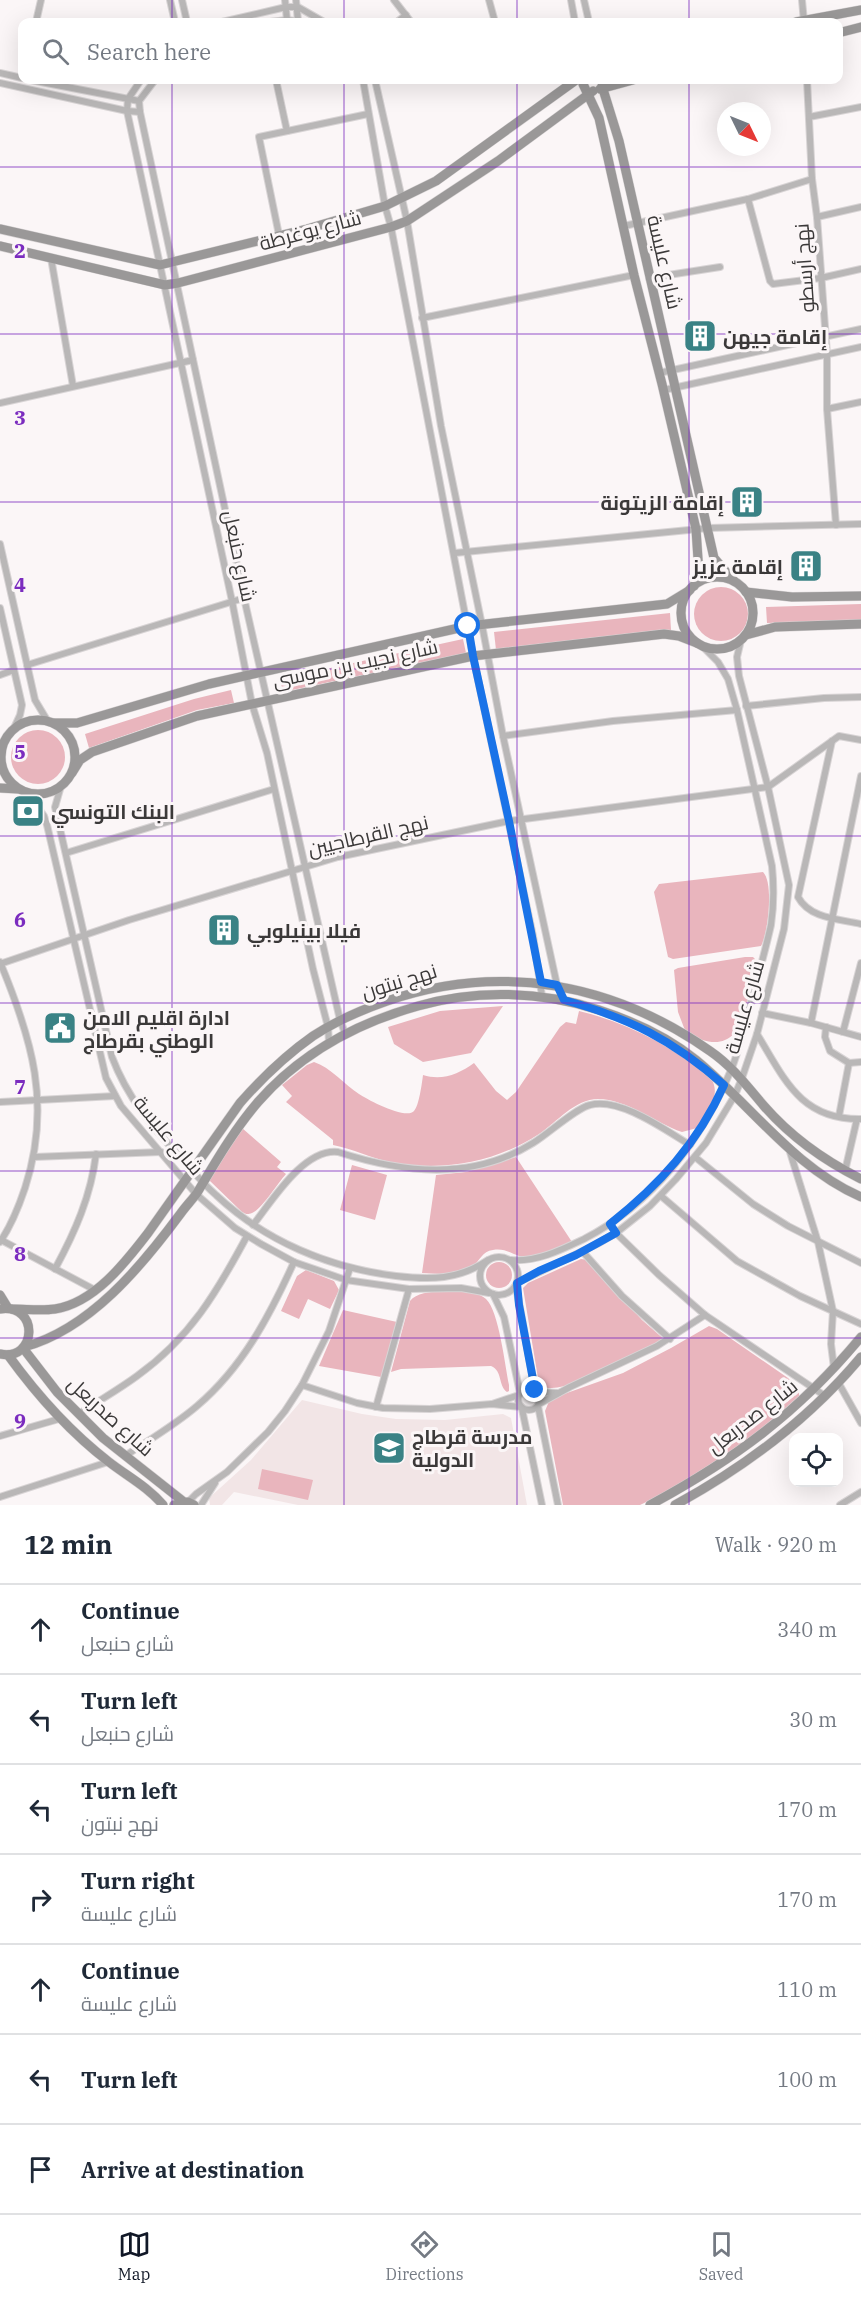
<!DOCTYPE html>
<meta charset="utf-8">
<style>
body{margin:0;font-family:"IBM Plex Serif",Cairo,serif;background:#f2f2f3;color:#1f2937}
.controls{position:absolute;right:18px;bottom:18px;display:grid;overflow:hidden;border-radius:12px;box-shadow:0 6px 24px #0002}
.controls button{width:54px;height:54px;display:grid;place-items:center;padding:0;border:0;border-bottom:2px solid #e0e1e3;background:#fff;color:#1f2937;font:30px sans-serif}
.compass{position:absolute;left:717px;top:102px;width:54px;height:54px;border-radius:50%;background:#fff;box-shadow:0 6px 24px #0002;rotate:133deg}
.stop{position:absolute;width:18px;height:18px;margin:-14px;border:4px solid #1a73e8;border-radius:50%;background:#fff}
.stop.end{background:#1a73e8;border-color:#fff;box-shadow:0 2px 6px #0008}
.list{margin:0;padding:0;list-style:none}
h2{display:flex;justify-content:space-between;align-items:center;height:78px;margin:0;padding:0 24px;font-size:26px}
h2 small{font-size:20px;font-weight:400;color:#747a83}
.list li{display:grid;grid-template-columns:39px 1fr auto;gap:18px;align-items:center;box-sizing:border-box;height:90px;padding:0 24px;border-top:2px solid #e0e1e3}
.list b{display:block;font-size:22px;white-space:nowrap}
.list p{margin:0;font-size:20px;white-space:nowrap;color:#747a83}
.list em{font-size:20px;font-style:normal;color:#747a83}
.icon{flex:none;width:33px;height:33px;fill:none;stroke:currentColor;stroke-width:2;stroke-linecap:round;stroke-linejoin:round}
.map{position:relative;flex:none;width:861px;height:1505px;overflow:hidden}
.search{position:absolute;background:#fff;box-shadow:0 6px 24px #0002;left:18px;right:18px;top:18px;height:66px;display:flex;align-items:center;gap:15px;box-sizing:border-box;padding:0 21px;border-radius:12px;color:#747a83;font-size:22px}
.sheet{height:708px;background:#fff}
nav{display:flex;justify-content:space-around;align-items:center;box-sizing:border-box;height:84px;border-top:2px solid #e0e1e3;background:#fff;font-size:16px;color:#747a83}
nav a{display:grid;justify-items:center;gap:3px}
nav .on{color:#111827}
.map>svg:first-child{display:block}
</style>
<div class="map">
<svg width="861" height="1505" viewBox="0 0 861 1505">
<rect width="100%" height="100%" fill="#fbf6f7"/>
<path fill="#f2e5e6" d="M302 1400 362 1414 396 1419 445 1420 503 1414 511 1418 527 1505H298L234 1492 222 1505H210L209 1498 251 1460Z"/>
<g fill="#e9b5bd">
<circle cx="721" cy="614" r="27"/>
<path d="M861 604V620L767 623 766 607Z"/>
<path d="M670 613 671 630 496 650 494 632Z"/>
<path d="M463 639 466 653 283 692 280 679Z"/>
<path d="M231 690 234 703 197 710 89 748 85 734 194 699Z"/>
<circle cx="38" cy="757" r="27"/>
<path d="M763 872C774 883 768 933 761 946L673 959 668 957 654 892 659 884Z"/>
<path d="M745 957H753L755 959C747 1001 747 1066 686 1033L678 1012 674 970 678 968Z"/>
<path d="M503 1006 471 1053 423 1062 394 1044 388 1027 440 1011Z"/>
<path d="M579 1011C629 1023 671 1046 711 1078 722 1096 707 1113 697 1128L682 1132C655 1123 627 1099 598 1099 575 1099 557 1122 539 1134 494 1163 443 1172 390 1162 371 1158 353 1149 333 1145V1140L286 1102 292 1096 282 1085 307 1065 314 1062C330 1067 345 1085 359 1094 368 1100 406 1120 414 1111 419 1106 422 1083 423 1075 442 1081 459 1074 474 1063L496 1091 507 1100 516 1092 560 1027 566 1022 576 1024Z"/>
<path d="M242 1128 281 1162 277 1167 286 1174C277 1184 262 1209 252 1213 247 1215 246 1214 242 1212L210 1181V1177Z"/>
<path d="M516 1157 572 1242C559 1248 535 1261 519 1256 510 1253 504 1248 493 1250 482 1251 480 1261 472 1267 459 1276 437 1274 422 1273L436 1175 466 1172Z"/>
<path d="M352 1165 387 1175 375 1220 340 1210Z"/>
<path d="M581 1259 589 1260 642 1320 666 1341C639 1354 579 1387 552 1388 545 1389 540 1384 538 1378L523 1288 528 1283Z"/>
<circle cx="499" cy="1275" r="13"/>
<path d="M306 1270 334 1281 339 1290 330 1309 308 1299 299 1319 281 1311 297 1276Z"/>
<path d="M464 1292C472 1293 479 1293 486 1299 499 1311 505 1366 509 1385V1391L507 1392C498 1386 503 1371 491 1366L401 1369 391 1372 410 1301C420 1288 449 1292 464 1292Z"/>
<path d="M343 1310 397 1322 381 1377 319 1366Z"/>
<path d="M709 1326 717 1329 788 1378 799 1389V1398L757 1434 671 1490 640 1505H563L545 1411 550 1399 623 1373 671 1348Z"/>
<path d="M262 1469 313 1480 308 1500 258 1489Z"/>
</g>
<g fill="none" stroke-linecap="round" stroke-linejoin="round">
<g stroke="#d8d4d5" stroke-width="8">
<g id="street">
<path d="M170 0 175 22"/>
<path d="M182 0 187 22"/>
<path d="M285 0 287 20"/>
<path d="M296 0 298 21"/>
<path d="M394 0 411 22"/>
<path d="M489 0 495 22"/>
<path d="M571 0 575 22"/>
<path d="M584 0 589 22"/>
<path d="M802 0 804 22"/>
<path d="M36 22 41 0"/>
<path d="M222 22 286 7H298L324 22"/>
<path d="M270 22 287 20 301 22"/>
<path d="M397 22 406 15"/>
<path d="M0 73 22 78"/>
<path d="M31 80 139 101"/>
<path d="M141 80 128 99 127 111 232 601 252 704 267 753 313 969 328 1027 329 1042"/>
<path d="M155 80 139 101 140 112 244 598 340 1020 345 1033"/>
<path d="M276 80 287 131"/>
<path d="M363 80 385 206 391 227 473 656 533 936 542 996"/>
<path d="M375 80 407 221 441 426 482 625 503 736 557 985 564 1000"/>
<path d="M807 80 812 179 817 217 827 354V409L836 525"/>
<path d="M0 83 127 111 140 112"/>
<path d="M809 117 861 107"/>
<path d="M748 199 770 281 773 284 821 278 861 269"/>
<path d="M817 217 861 207"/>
<path d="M624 226 748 199 812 179"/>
<path d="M279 235 259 137 368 114"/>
<path d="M51 258 73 386"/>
<path d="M649 278 720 267"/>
<path d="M422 318 634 275"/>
<path d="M659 373 861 329"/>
<path d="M664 390 861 347"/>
<path d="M0 403 193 360"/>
<path d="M827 409 861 402"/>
<path d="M0 544 35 700 47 720"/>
<path d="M455 553 709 528 861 524"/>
<path d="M0 608 22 705 20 715 14 728"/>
<path d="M27 665 244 598"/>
<path d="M0 675 14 670"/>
<path d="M746 706 824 698 861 697"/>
<path d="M503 736 613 721 737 710"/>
<path d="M832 741 798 897C810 919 839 919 861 924"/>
<path d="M61 786 55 807 112 1057C127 1097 152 1127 181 1158 192 1170 203 1184 216 1195 265 1241 329 1268 396 1276 430 1280 459 1280 488 1260"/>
<path d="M28 793 44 816 47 825 106 1078 121 1106 196 1194 235 1228 261 1244 294 1262 346 1280 409 1289 461 1288 489 1293"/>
<path d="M66 853 274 789"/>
<path d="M0 964 129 920 338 857 509 821 768 787 839 736 861 740"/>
<path d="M762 1013 811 1023 861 1037"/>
<path d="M811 1023 861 776"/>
<path d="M826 1027 825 1037 830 1051 849 1063 861 1062"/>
<path d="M843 1032 861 963"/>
<path d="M757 1034C784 1078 800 1120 861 1119"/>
<path d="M0 1102 115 1096"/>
<path d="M839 1116 849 1063"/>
<path d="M790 1152 818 1242 833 1311 831 1344 834 1368"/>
<path d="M34 1157 161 1152"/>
<path d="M695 1157 753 1204 788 1226 861 1263"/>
<path d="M845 1171 857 1119"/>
<path d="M661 1196 737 1261 800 1296 861 1324"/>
<path d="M610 1224 616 1233 659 1275 705 1315 825 1396"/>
<path d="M253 1225C272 1201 304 1148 338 1152 403 1173 472 1181 533 1143 548 1134 576 1108 590 1105 620 1097 665 1130 690 1145"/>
<path d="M1 1240 95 1290"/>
<path d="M0 1242C11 1226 19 1206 25 1188 52 1105 32 1039 0 962"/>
<path d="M583 1252 622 1296 670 1339"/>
<circle cx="499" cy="1276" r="19"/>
<path d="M511 1260C537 1262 561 1250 584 1239 652 1204 702 1140 731 1070 738 1054 742 1035 747 1018 755 987 764 956 771 925 774 905 774 886 772 866L737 710 728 679 718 662 702 646"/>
<path d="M55 1269C75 1232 91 1196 96 1154"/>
<path d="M517 1283 597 1244 616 1233 650 1206 676 1179 706 1143 735 1095 742 1078 757 1034 784 929 789 885 768 787 739 676 737 657 741 640"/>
<path d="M516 1286 535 1390"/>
<path d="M493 1294 504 1317 520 1393"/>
<path d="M838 1382 861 1423"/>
<path d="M302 1385 357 1403 383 1408 430 1409 492 1404 521 1407"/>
<circle cx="529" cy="1399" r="11"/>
<path d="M537 1392 558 1393"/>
<path d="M492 1404 519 1395"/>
<path d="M539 1404 570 1387 657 1346 705 1315"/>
<path d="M538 1406 558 1505"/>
<path d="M376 1407 409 1289"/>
<path d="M522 1409 542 1505"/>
<path d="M79 1414C98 1401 118 1390 137 1376 190 1338 217 1292 247 1236"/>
<path d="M0 1436 59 1419"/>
<path d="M125 1456C149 1440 175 1425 197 1406 243 1367 270 1315 294 1262"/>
<path d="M0 1497 108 1462"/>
<path d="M188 1502 196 1494 227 1472 268 1432 285 1411 302 1385 329 1331 350 1268"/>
<path d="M201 1505 215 1483"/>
<path d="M840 1505 861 1492"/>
</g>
</g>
<g stroke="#d8d4d5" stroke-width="10">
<g id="secondary">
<path d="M796 22 861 10"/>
<path d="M838 33 861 27"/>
<path d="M583 80V84L599 118 634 275 662 384 696 529 699 574 694 586"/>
<path d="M602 86 619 141 714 558 734 581"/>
<path d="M600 89 633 80"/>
<path d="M0 229 160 265 307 229 385 206 436 181 576 80"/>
<path d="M0 246 165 285 178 283 391 227 407 221 498 161 593 91"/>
<circle cx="717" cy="613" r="36"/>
<path d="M746 592 792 597 861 596"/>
<path d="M746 635 775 627 861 624"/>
<circle cx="38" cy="757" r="37"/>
<path d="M55 723H77L209 684 468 626 667 604 690 590"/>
<path d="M72 773 80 760 92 752 197 716 473 656 664 634 679 636 697 643"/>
<path d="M0 788 18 789"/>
<path d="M0 1295 8 1308"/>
<path d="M0 1309C40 1303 37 1362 0 1354"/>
<path d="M12 1309C26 1309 41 1311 55 1309 94 1303 125 1263 148 1233L240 1103C262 1078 286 1055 313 1036 336 1021 361 1010 387 1001 500 962 613 983 710 1051 732 1066 747 1086 764 1106 791 1137 825 1161 861 1179"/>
<path d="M24 1347C90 1329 141 1267 181 1213 186 1206 192 1200 197 1193 216 1161 234 1130 258 1102 300 1054 357 1023 418 1006 476 989 542 991 599 1010 633 1021 669 1038 696 1060 752 1106 793 1167 861 1197"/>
<path d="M23 1348 57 1392 103 1438 184 1502"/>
<path d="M8 1355C37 1395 70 1432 109 1462 127 1476 148 1487 163 1505"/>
<path d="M174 1505 188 1502 194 1505"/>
<path d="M650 1505C735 1459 799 1412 861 1337"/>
<path d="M675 1505C745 1467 810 1418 861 1357"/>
</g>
</g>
<use href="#street" stroke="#b9b7b7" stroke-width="6"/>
<use href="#secondary" stroke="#9a9898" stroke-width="9"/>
</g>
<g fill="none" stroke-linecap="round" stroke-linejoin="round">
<path stroke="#1a73e8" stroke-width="8" d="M468 626 473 656 509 821 541 982 557 985 564 1000C629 1018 673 1040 724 1085 698 1143 659 1185 610 1224L616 1233 576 1255 539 1271 517 1283 519 1305 535 1390"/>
</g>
<path fill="none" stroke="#7b2cbf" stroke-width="1.5" stroke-opacity="0.55" d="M172 0V22M344 0V22M517 0V22M689 0V22M172 80V1505M344 80V1505M517 80V1505M689 80V1505M0 167H861M0 334H861M0 502H861M0 669H861M0 836H861M0 1003H861M0 1171H861M0 1338H861"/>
<defs>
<g id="building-square" transform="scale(1.725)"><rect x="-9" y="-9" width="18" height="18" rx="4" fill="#3a8285" stroke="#fbf6f7"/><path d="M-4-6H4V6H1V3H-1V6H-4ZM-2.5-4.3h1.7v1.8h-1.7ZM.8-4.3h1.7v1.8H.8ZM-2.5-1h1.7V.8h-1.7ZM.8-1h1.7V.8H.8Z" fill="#fff"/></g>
<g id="bank-square" transform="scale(1.725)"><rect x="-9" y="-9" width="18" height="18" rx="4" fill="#3a8285" stroke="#fbf6f7"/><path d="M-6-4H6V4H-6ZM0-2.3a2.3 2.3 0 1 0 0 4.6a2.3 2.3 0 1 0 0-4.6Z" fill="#fff"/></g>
<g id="civic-square" transform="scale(1.725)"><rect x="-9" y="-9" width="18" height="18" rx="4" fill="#3a8285" stroke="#fbf6f7"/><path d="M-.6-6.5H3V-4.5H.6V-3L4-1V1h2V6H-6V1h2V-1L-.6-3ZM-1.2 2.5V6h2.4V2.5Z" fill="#fff"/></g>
<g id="school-square" transform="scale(1.725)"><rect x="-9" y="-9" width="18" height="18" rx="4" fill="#3a8285" stroke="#fbf6f7"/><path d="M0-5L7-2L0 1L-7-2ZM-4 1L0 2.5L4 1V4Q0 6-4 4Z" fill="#fff"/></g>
</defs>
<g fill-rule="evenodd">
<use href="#building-square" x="700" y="336"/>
<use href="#building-square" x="747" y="502"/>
<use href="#building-square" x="806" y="566"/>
<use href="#bank-square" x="28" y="811"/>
<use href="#building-square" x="224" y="930"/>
<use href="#civic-square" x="60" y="1028"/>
<use href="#school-square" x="389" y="1448"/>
</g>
<g text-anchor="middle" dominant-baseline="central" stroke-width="6" stroke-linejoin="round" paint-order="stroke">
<g font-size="20" fill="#3b3939" stroke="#fbf6f7">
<text transform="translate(310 230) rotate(-15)">شارع يوغرطة</text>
<text transform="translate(665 262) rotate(77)">شارع عليسة</text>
<text transform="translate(804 268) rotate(-94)">نهج أرسطو</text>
<text transform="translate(240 556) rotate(78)">شارع حنبعل</text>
<text transform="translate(355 663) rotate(-12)">شارع نجيب بن موسى</text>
<text transform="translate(368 835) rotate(-13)">نهج القرطاجيين</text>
<text transform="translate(399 981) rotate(-17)">نهج نبتون</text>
<text transform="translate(744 1007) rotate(-74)">شارع عليسة</text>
<text transform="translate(169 1135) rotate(50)">شارع عليسة</text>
<text transform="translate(111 1416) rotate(42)">شارع صدربعل</text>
<text transform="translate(752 1416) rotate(-38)">شارع صدربعل</text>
</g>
<g font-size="20" font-weight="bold" fill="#3b3939" stroke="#fbf6f7" text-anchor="start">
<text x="723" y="336">إقامة جيهن</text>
<text x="724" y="502" text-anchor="end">إقامة الزيتونة</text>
<text x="783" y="566" text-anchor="end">إقامة عزيز</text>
<text x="51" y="811">البنك التونسي</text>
<text x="247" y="930">فيلا بينيلوبي</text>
<text x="83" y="1017">ادارة اقليم الامن<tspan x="83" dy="23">الوطني بقرطاج</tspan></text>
<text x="412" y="1436">مدرسة قرطاج<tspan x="412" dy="23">الدولية</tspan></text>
</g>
</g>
<g font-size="20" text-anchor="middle" font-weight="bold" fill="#7b2cbf" stroke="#fbf6f7" stroke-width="6" stroke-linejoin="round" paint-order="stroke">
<text x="20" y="258">2</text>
<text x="20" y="425">3</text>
<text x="20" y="592">4</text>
<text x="20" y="759">5</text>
<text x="20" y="927">6</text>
<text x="20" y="1094">7</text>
<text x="20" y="1261">8</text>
<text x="20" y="1428">9</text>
</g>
</svg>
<div class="controls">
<button><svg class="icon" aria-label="locate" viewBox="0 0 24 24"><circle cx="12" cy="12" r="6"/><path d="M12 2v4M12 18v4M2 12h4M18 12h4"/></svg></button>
</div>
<svg class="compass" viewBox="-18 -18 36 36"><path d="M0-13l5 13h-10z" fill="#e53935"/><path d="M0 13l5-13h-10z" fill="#747a83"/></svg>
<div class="stop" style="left:468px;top:626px"></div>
<div class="stop end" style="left:535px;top:1390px"></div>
<div class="search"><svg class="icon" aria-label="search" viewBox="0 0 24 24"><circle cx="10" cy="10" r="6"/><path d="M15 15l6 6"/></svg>Search here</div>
</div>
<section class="sheet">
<h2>12 min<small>Walk · 920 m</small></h2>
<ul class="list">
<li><svg class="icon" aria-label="ahead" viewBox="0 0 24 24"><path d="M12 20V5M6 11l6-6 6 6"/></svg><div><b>Continue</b><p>شارع حنبعل</p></div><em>340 m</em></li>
<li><svg class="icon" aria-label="left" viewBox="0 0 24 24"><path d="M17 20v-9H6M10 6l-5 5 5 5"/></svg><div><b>Turn left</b><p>شارع حنبعل</p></div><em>30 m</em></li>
<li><svg class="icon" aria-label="left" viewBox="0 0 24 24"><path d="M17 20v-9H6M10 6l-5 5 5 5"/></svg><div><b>Turn left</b><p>نهج نبتون</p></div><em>170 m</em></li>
<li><svg class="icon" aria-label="right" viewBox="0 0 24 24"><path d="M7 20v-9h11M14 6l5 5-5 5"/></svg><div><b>Turn right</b><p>شارع عليسة</p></div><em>170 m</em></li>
<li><svg class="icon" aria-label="ahead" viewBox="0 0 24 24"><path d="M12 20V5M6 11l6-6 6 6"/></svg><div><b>Continue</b><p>شارع عليسة</p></div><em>110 m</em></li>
<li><svg class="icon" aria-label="left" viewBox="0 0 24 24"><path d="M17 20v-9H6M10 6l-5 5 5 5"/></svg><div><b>Turn left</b></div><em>100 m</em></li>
<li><svg class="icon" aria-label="arrive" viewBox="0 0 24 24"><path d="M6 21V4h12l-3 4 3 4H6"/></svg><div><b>Arrive at destination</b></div></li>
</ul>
</section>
<nav>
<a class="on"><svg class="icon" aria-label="map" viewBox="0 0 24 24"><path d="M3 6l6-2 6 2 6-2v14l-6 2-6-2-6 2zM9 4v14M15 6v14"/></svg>Map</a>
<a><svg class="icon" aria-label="directions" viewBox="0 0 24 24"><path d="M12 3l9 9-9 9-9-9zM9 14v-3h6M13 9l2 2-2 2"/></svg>Directions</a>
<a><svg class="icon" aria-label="saved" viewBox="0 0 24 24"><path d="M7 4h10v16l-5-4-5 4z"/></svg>Saved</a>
</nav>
